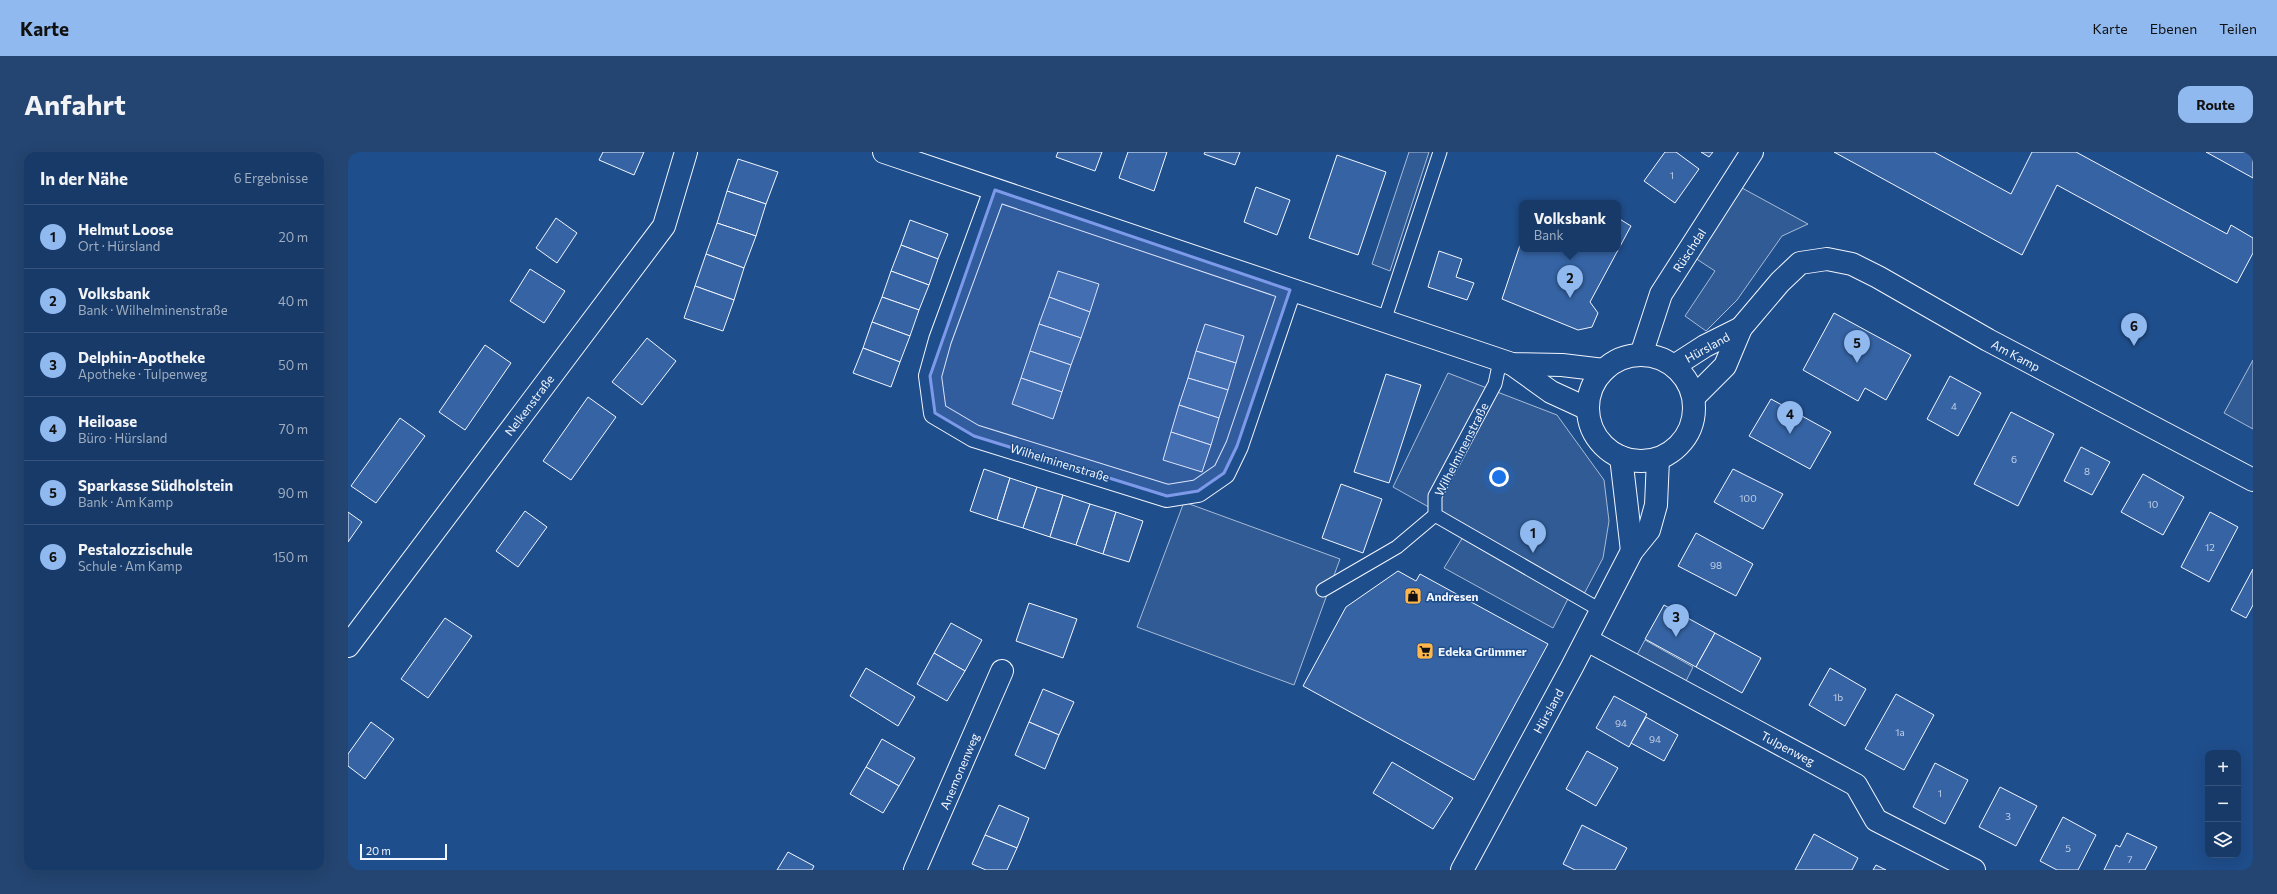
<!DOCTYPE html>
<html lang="de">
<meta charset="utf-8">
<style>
body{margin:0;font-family:Commissioner,sans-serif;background:#244571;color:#f1f3f6}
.controls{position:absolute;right:12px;bottom:12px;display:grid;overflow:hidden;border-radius:8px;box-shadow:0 4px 16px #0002}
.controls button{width:36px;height:36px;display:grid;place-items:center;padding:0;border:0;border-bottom:1px solid #36547d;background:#173a69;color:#f1f3f6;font:20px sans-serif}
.scale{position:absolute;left:12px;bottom:10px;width:87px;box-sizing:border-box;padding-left:4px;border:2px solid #f2f6ff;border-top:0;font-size:11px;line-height:14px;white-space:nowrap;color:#f2f6ff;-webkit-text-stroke:3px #1f4e8c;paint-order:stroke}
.you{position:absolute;left:1151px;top:325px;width:14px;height:14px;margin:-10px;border:3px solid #fff;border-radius:50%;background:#1a73e8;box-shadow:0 0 0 6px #1a73e833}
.badge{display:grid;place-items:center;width:26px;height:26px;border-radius:50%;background:#90b9f0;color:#111;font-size:13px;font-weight:700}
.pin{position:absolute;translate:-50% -33px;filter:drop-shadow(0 1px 2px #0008)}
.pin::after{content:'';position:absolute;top:21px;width:14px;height:12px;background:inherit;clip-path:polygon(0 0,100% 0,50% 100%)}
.popup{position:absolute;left:1171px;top:48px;width:102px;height:52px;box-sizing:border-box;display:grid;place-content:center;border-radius:8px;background:#173a69;filter:drop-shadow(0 1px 3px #0005);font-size:13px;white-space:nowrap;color:#9eadc0}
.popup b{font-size:15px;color:#f1f3f6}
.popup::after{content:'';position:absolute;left:50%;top:100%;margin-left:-8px;border:8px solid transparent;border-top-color:#173a69}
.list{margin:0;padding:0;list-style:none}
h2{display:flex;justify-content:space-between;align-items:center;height:52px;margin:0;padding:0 16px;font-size:17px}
h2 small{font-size:13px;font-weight:400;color:#9eadc0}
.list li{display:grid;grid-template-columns:26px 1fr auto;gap:12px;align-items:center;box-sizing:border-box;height:64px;padding:0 16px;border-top:1px solid #36547d}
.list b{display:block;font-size:15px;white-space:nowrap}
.list p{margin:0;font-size:13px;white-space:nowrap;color:#9eadc0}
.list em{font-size:13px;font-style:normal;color:#9eadc0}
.icon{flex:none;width:22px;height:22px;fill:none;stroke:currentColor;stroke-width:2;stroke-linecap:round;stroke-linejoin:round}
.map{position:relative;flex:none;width:1905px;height:718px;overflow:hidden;border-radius:12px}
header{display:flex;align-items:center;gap:24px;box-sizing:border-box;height:56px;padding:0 20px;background:#90b9f0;color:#111}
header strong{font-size:19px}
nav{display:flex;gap:22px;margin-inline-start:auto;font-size:14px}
.intro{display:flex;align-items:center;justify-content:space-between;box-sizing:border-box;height:96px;padding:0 24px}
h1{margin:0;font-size:28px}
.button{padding:10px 18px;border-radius:12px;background:#90b9f0;color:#111;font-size:14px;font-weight:700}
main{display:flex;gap:24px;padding:0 24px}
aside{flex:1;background:#173a69;border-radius:12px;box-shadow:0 4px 16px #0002}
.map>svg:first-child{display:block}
</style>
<header>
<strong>Karte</strong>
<nav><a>Karte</a><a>Ebenen</a><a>Teilen</a></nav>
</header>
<div class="intro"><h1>Anfahrt</h1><a class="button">Route</a></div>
<main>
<aside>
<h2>In der Nähe<small>6 Ergebnisse</small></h2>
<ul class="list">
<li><span class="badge">1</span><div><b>Helmut Loose</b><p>Ort · Hürsland</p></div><em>20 m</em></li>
<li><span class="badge">2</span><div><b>Volksbank</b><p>Bank · Wilhelminenstraße</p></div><em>40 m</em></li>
<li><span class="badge">3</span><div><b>Delphin-Apotheke</b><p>Apotheke · Tulpenweg</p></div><em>50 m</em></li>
<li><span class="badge">4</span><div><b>Heiloase</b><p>Büro · Hürsland</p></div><em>70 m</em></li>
<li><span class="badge">5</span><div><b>Sparkasse Südholstein</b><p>Bank · Am Kamp</p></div><em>90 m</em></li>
<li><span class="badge">6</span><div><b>Pestalozzischule</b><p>Schule · Am Kamp</p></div><em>150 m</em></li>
</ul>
</aside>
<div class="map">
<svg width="1905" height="718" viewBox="0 0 1905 718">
<rect width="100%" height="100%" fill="#1f4e8c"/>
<g fill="#305b95" stroke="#a8bbd7">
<path d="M1061 0H1081L1042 119 1024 112Z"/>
<path d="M1394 36 1460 72 1434 84 1389 148 1358 179 1337 164 1367 119 1347 106Z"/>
<path d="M1905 208V277L1876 261Z"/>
<path d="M1100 221 1209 263 1256 328 1261 369 1255 406 1236 442 1045 335Z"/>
<path d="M836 350 992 407 946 533 789 475Z"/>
<path d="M1118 380 1223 441 1205 476 1096 416Z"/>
<path d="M1297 488 1345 515 1333 539 1284 512Z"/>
</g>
<g fill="#3563a3" stroke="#f2f6ff">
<path d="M255 0H296L286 23 251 8Z"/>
<path d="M710 0H754L747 19 708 5Z"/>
<path d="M780 0H819L806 39 771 26Z"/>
<path d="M857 0H892L887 13 856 2Z"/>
<path d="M1317 0H1328L1351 17 1327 51 1296 29Z"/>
<path d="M1353 0H1365L1361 5Z"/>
<path d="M1486 0H1586L1663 42 1684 0H1728L1879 82 1883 73 1905 86V101L1889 131 1709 33 1674 103Z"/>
<path d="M1858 0H1905V26Z"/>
<path d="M989 3 1038 20 1010 103 961 86Z"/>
<path d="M390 7 430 20 418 52 379 39Z"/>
<path d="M908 35 942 48 929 83 896 70Z"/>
<path d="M379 39 418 52 408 84 369 71Z"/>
<path d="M208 66 229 81 209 111 188 96Z"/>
<path d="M1270 66 1283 74 1242 150 1250 161 1244 175 1230 178 1154 147 1174 87V97H1270Z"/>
<path d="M562 68 600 82 590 107 553 93Z"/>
<path d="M369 71 408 84 396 116 358 102Z"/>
<path d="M553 93 590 107 581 133 543 119Z"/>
<path d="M1091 99 1114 107 1108 125 1126 131 1119 148 1080 135Z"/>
<path d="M358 102 396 116 386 148 347 134Z"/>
<path d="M182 117 217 139 196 171 162 149Z"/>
<path d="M543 119 581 133 571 158 534 145Z"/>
<path d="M710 119 751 132 742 160 701 145Z"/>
<path d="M347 134 386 148 375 179 336 166Z"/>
<path d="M534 145 571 158 562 184 524 170Z"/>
<path d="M701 145 742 160 733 186 691 172Z"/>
<path d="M1486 161 1563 203 1538 248 1517 236 1510 249 1455 218Z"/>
<path d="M524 170 562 184 552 210 515 196Z"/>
<path d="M691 172 733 186 723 213 682 199Z"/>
<path d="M857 172 896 184 888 211 848 199Z"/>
<path d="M299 186 328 209 294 253 264 230Z"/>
<path d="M137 193 163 211 117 278 91 260Z"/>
<path d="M515 196 552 210 543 235 505 221Z"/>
<path d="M682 199 723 213 714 240 673 226Z"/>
<path d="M848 199 888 211 880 238 840 226Z"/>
<path d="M1038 222 1073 233 1041 331 1006 320Z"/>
<path d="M1602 224 1633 241 1610 284 1579 267Z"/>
<path d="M673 226 714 240 705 267 664 252Z"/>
<path d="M840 226 880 238 871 266 831 253Z"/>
<path d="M240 245 268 265 223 328 195 309Z"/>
<path d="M1423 247 1483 280 1462 317 1401 284Z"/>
<path d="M831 253 871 266 863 293 823 280Z"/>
<path d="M1663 260 1706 282 1670 354 1626 332Z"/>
<path d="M52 266 77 284 28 351 3 334Z"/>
<path d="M823 280 863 293 854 320 815 308Z"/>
<path d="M1733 295 1762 310 1744 343 1716 329Z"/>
<path d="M636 317 662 326 649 368 622 359Z"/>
<path d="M1385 317 1435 342 1415 377 1366 350Z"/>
<path d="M1795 322 1836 345 1815 383 1773 360Z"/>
<path d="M662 326 689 335 675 376 649 368Z"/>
<path d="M993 332 1034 347 1015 401 974 386Z"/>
<path d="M689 335 715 343 702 385 675 376Z"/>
<path d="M715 343 742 352 728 393 702 385Z"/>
<path d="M742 352 768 360 755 402 728 393Z"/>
<path d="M177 359 199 375 170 415 148 399Z"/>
<path d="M0 360 14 370 0 390Z"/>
<path d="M768 360 795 369 781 410 755 402Z"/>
<path d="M1862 360 1890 375 1861 430 1833 415Z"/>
<path d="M1348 381 1405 412 1388 444 1330 414Z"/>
<path d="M1905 417V453L1898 466 1883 458Z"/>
<path d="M1050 419 1068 429 1072 422 1200 492 1126 628 955 534 998 455Z"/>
<path d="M681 451 729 467 715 506 668 489Z"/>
<path d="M1316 453 1367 481 1348 515 1297 487Z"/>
<path d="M97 466 124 484 80 546 53 527Z"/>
<path d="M603 471 634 488 617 519 586 501Z"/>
<path d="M1367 481 1413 506 1394 541 1348 515Z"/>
<path d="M586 501 617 519 599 549 569 532Z"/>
<path d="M518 516 567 545 550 574 502 544Z"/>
<path d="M1482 516 1518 537 1497 574 1461 553Z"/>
<path d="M695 537 726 550 711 583 681 570Z"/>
<path d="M1548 542 1586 563 1556 618 1517 597Z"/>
<path d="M1266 544 1299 562 1281 595 1248 576Z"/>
<path d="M1298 565 1330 583 1316 609 1283 591Z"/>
<path d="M23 570 46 587 17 627 0 614V602Z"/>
<path d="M681 570 711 583 697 617 667 603Z"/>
<path d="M534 587 567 606 551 634 518 615Z"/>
<path d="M1239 599 1270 616 1248 654 1218 637Z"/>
<path d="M1044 610 1105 646 1085 677 1025 641Z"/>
<path d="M1587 611 1620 628 1597 672 1565 655Z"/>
<path d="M518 615 551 634 535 661 502 642Z"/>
<path d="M1652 635 1689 654 1668 694 1631 675Z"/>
<path d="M651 653 681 666 669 696 637 683Z"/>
<path d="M1715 665 1748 683 1730 718H1709L1692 709Z"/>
<path d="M1234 673 1279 696 1267 718H1227L1215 712Z"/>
<path d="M1779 681 1809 695 1797 718H1756L1768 693 1772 695Z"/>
<path d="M1466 682 1510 706 1504 718H1447Z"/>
<path d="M637 683 669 696 659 718H638L624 712Z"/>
<path d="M440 700 466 714 464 718H429Z"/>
<path d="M1528 713 1538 718H1525Z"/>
</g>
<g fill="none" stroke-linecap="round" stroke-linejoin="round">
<g stroke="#f2f6ff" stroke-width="15">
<g id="service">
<path d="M1036 169 1092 0"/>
<path d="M1152 209 1147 232 1087 344V363L1254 459"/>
<path d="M975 438 1049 395 1087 363"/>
</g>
</g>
<g stroke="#f2f6ff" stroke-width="24">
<g id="minor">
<path d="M647 38 592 188 582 224 587 261 626 284 819 344 850 339 876 321 889 294 942 138"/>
<path d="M1293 203 1313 142 1404 0"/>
<path d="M1273 305 1284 399"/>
<path d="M1239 488 1508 633 1528 668 1626 718"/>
<path d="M0 494 316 74 338 0"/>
<path d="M567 718 654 519"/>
<path d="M1114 718 1224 515 1284 399 1301 378 1308 353 1310 307"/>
</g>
</g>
<g stroke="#f2f6ff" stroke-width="24">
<g id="tertiary">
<path d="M536 0 1164 212 1214 213 1256 218"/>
<circle cx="1293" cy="256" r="53"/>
<path d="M1164 212 1203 240 1240 257"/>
<path d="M1326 214 1357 194 1393 176"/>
<path d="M1346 245 1377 214 1393 176 1432 130 1452 111 1479 107 1504 112 1530 125 1640 188 1905 328"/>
</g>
</g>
<use href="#service" stroke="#1f4e8c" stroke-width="13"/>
<use href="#minor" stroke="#1f4e8c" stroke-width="22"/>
<use href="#tertiary" stroke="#1f4e8c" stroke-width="22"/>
</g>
<path fill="#7d9aea" fill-opacity="0.2" stroke="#7d9aea" stroke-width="3" stroke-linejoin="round" d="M647 38 942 138 889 294 876 321 850 339 819 344 626 284 587 261 582 224Z"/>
<defs>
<g id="shop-square" transform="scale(0.9)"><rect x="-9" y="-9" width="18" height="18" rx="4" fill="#ffb74d" stroke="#1f4e8c"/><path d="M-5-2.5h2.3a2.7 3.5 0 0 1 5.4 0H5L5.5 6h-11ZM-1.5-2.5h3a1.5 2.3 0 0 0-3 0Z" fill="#111"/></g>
<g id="supermarket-square" transform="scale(0.9)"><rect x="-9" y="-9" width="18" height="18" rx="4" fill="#ffb74d" stroke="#1f4e8c"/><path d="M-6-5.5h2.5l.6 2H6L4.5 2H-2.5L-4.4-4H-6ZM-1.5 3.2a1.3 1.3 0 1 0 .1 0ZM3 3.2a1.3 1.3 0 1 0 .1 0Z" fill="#111"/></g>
</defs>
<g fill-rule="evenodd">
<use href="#shop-square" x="1065" y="444"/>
<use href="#supermarket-square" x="1077" y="499"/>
</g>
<g text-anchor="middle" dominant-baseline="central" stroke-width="3" stroke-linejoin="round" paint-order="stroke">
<g font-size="10" fill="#c3d1e8">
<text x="1324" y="23">1</text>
<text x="1606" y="254">4</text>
<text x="1666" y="307">6</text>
<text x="1739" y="319">8</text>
<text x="1400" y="346">100</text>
<text x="1805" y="352">10</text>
<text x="1862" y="395">12</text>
<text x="1368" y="413">98</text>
<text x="1490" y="545">1b</text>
<text x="1273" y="571">94</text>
<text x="1552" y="580">1a</text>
<text x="1307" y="587">94</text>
<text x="1592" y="641">1</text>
<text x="1660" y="664">3</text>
<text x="1720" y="696">5</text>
<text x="1782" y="707">7</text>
</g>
<g font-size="12" fill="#f2f6ff" stroke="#1f4e8c">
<text transform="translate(1341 98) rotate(-57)">Rüschdal</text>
<text transform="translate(1359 195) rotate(-29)">Hürsland</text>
<text transform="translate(1668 203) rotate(28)">Am Kamp</text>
<text transform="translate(181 253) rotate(-53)">Nelkenstraße</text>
<text transform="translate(1113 297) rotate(-63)">Wilhelminenstraße</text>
<text transform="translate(712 310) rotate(17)">Wilhelminenstraße</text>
<text transform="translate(1200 559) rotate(-61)">Hürsland</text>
<text transform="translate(1440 596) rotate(28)">Tulpenweg</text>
<text transform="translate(611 619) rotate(-67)">Anemonenweg</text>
</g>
<g font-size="12" font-weight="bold" fill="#f2f6ff" stroke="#1f4e8c" text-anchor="start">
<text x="1078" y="444">Andresen</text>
<text x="1090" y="499">Edeka Grümmer</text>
</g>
</g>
</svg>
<div class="controls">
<button>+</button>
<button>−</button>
<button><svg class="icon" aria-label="layers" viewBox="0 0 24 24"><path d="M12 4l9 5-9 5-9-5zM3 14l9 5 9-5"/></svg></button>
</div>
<div class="scale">20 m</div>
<div class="you"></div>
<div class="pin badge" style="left:1185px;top:401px">1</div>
<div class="pin badge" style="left:1222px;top:146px">2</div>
<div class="popup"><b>Volksbank</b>Bank</div>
<div class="pin badge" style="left:1328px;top:485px">3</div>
<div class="pin badge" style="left:1442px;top:282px">4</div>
<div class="pin badge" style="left:1509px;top:211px">5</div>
<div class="pin badge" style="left:1786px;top:194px">6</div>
</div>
</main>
